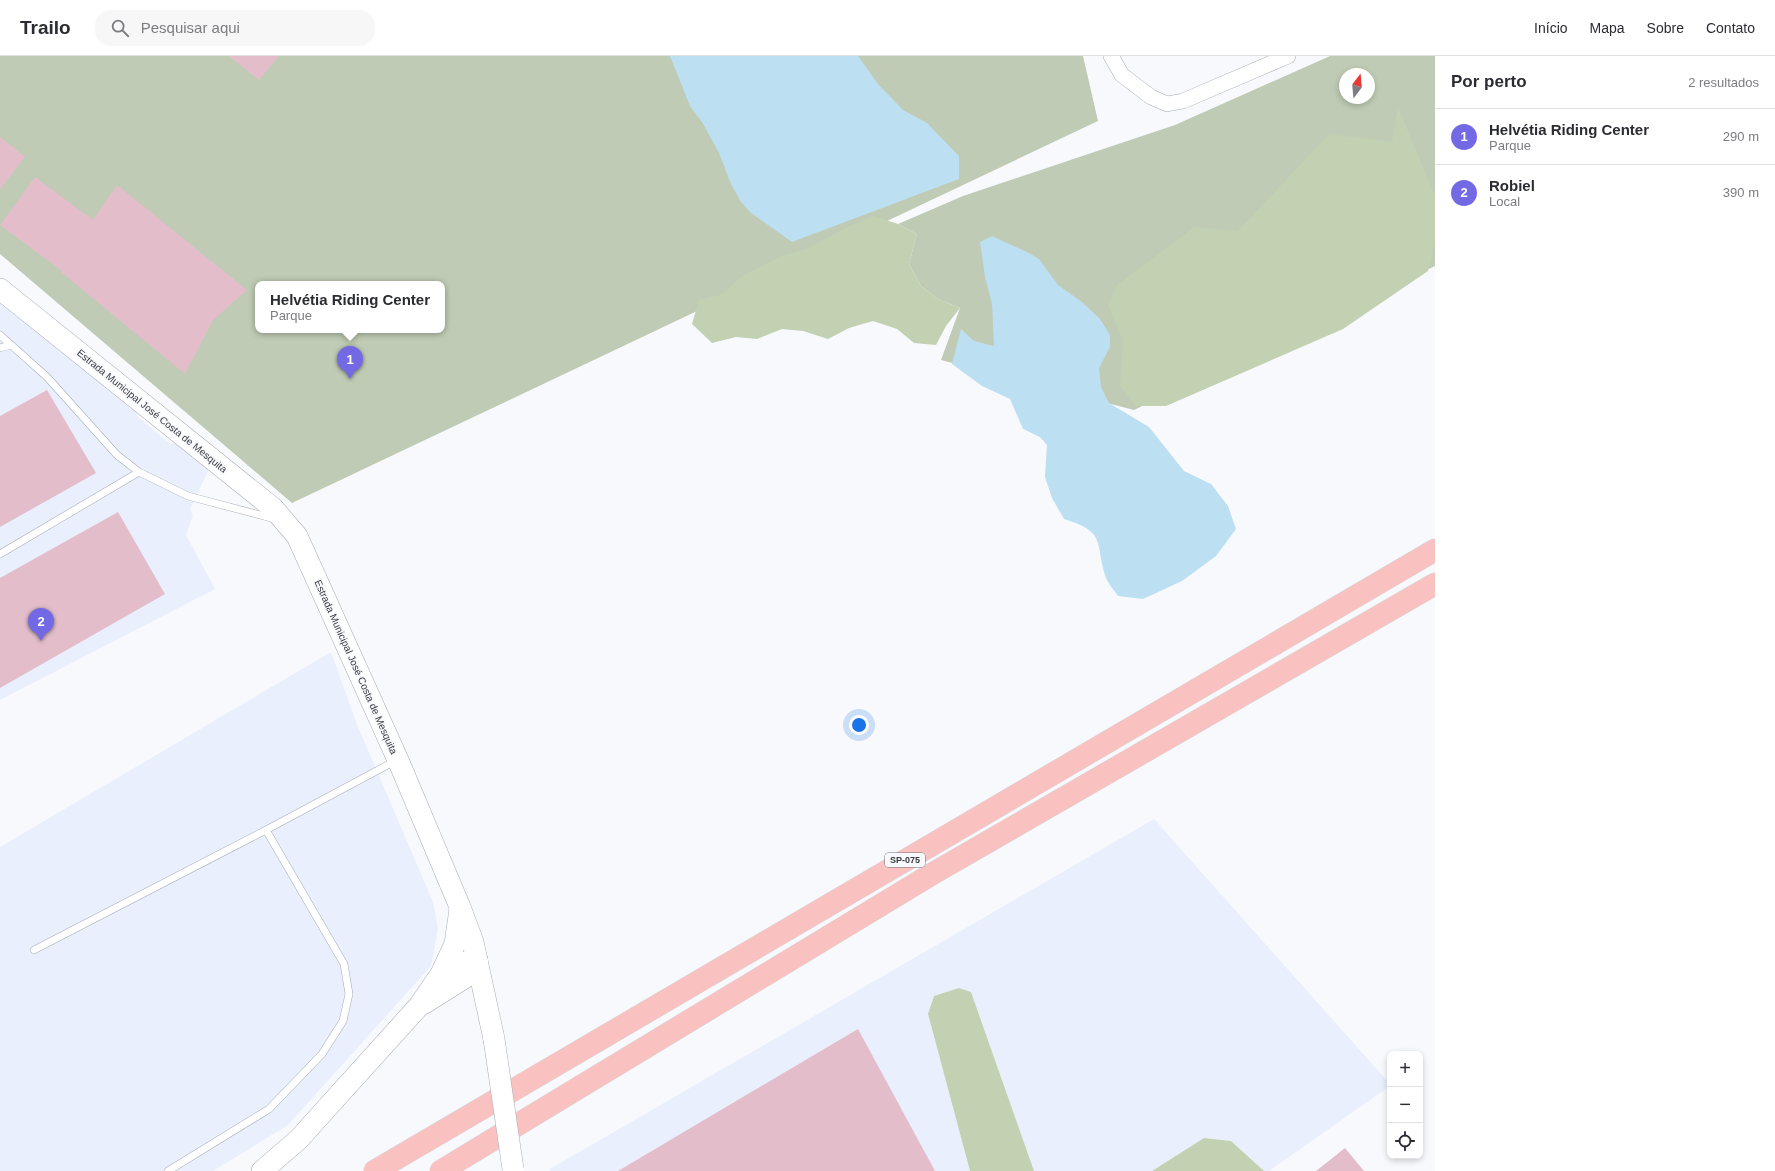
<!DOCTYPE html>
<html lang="pt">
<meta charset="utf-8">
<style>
body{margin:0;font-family:Arial,sans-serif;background:#f7f7f7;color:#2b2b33}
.controls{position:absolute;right:12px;bottom:12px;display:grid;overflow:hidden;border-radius:8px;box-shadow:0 2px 6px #0003}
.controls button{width:36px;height:36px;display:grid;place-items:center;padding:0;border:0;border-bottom:1px solid #e1e1e2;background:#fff;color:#2b2b33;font:20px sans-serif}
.compass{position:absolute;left:1339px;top:12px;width:36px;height:36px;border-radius:50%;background:#fff;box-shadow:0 2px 6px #0003;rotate:16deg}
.you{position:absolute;left:859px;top:669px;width:14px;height:14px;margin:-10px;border:3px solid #fff;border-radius:50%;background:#1a73e8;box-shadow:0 0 0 6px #1a73e833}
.badge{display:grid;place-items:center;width:26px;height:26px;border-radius:50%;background:#7469e4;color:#fff;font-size:13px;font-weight:700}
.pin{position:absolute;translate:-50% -33px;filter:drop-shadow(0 1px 2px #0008)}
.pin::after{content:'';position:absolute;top:21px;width:14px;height:12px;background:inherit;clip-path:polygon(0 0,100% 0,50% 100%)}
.popup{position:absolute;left:255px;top:225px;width:190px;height:52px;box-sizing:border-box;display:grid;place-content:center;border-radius:8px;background:#fff;filter:drop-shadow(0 1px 3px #0005);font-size:13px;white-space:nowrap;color:#7c7c81}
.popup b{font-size:15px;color:#2b2b33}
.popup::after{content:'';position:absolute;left:50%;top:100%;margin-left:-8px;border:8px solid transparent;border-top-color:#fff}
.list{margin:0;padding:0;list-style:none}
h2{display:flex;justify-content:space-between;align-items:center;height:52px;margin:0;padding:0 16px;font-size:17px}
h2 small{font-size:13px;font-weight:400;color:#7c7c81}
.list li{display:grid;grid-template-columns:26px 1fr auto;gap:12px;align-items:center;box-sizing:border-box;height:56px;padding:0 16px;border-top:1px solid #e1e1e2}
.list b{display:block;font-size:15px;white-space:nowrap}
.list p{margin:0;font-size:13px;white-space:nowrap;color:#7c7c81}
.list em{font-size:13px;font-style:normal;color:#7c7c81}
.icon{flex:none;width:22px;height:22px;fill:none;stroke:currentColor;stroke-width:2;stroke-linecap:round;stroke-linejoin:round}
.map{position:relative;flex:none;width:1435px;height:1115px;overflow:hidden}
header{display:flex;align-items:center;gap:24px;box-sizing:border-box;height:56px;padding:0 20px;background:#fff;border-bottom:1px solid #e1e1e2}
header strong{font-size:19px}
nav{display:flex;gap:22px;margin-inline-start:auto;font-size:14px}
.search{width:280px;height:36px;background:#f7f7f7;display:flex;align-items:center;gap:10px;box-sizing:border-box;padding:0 14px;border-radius:16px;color:#7c7c81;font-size:15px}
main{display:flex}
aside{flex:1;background:#fff}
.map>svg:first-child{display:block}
</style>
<header>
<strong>Trailo</strong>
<div class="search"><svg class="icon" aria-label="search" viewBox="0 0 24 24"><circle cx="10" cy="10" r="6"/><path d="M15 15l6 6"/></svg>Pesquisar aqui</div>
<nav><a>Início</a><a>Mapa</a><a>Sobre</a><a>Contato</a></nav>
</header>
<main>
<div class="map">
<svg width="1435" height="1115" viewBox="0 0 1435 1115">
<rect width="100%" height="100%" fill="#f8f9fd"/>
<g fill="#e9effc">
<path d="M0 243 136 353 137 360 170 388 179 387 210 411 190 453 193 459 186 479 215 533 0 644Z"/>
<path d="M331 596 356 666 433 846 438 873 431 910 288 1069 213 1115H0V791Z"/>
<path d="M1154 763 1390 1028V1030L1269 1115H1264L1231 1085 1204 1082 1152 1115H1034L971 936 928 958 970 1115H550V1113Z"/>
</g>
<g fill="#bfcbb4" fill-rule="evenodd">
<path d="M0 0H1083L1098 65 292 447 0 198ZM258 228H442V274H258Z"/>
<path d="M1330 0H1435V210L1134 354 941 304 960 252 938 243 921 230 909 208 917 178 898 168 963 140 1175 69ZM1345 18H1369V42H1345Z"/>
</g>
<g fill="#c2d1b2">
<path d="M1398 51 1435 140V184L1428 215 1343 273 1166 350H1136L1120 330 1123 284 1108 249 1116 230 1194 171 1238 175 1329 78 1392 86Z"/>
<path d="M874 160 898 168 917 178 909 208 921 230 938 243 960 252 946 270 936 289 914 287 897 273 873 265 849 272 828 283 803 275 782 273 757 283 736 281 712 287 692 268 699 244 723 238 741 221 783 199 807 193 849 170Z"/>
<path d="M959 932 971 936 1034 1115H970L928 958 934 940Z"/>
<path d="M1204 1082 1231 1085 1264 1115H1152Z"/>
</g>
<g fill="#bcdff2">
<path d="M670 0H858L878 28 903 54 927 67 959 100V123L792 186 751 157 741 146 731 128 719 97 702 66 690 50Z"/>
<path d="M992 180 1029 197 1039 203 1058 229 1082 246 1100 263 1110 279V291L1099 312 1101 331 1109 347 1149 371 1184 415 1211 428 1228 450 1236 473 1216 500 1182 525 1143 543 1118 540C1114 534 1107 527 1105 519 1095 485 1106 476 1064 463L1052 442 1045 421 1047 389 1040 381 1023 373 1010 343 982 330 952 308 961 273 974 285 994 290 992 248 985 221 980 186Z"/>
</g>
<g fill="#e3beca">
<path d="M229 0H279L259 24Z"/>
<path d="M0 81 25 101 0 133Z"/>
<path d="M35 121 93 164 117 129 247 234 213 264 185 318 61 216 62 215 0 169Z"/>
<path d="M47 334 96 417 0 471V360Z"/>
<path d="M118 456 165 538 0 632V522Z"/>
<path d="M858 973 935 1115H618Z"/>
<path d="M1345 1092 1364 1115H1316Z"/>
</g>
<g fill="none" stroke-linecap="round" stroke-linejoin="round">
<g stroke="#a7abb4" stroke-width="8">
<g id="service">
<path d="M0 279 47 321 117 399 139 416 188 440 275 463"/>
<path d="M0 292 11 289"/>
<path d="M0 498 139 416"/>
<path d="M34 894 266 774 397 704"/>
<path d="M168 1115 269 1053 322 998 343 965 349 938 344 908 266 774"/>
</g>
</g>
<g stroke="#a7abb4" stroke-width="16">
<path id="minor" d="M1111 0 1122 19 1151 41 1167 48 1183 45 1288 0"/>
</g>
<g stroke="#a7abb4" stroke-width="22">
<g id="secondary">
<path d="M0 233 273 452 297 480 398 704 460 851 473 886 494 983"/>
<path d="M441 918 455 888 460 853"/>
<path d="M425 947 466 921 477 904"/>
<path d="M262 1115 299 1083 325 1054 419 950 441 918 460 907 477 904"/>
</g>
</g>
<g stroke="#d7d7d8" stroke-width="23">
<g id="motorway">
<path d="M375 1115 1435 494"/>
<path d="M441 1115 932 818 1435 528"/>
</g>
</g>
<use href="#service" stroke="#fff" stroke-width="7"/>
<use href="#minor" stroke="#fff" stroke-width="15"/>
<use href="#secondary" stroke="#fff" stroke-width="21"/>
<use href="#motorway" stroke="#f9c2c0" stroke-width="22"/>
<g stroke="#a7abb4" stroke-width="22" stroke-linecap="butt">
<path id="secondary-bridge" d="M494 983 513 1113"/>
</g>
<use href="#secondary-bridge" stroke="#fff" stroke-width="21"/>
</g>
<g text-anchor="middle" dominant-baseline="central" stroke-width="3.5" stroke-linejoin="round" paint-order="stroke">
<rect fill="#f8f9fd" stroke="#727377" stroke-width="1" x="885" y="797" width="40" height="14" rx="3"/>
<g font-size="9" font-weight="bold" fill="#38393d">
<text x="905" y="804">SP-075</text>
</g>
<g font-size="10" fill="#38393d" stroke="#f8f9fd">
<text transform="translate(152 355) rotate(39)">Estrada Municipal José Costa de Mesquita</text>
<text transform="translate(356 611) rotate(66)">Estrada Municipal José Costa de Mesquita</text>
</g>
</g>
</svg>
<div class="controls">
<button>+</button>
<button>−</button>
<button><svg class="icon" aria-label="locate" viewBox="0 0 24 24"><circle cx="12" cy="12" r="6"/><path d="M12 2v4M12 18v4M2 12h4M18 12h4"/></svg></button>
</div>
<svg class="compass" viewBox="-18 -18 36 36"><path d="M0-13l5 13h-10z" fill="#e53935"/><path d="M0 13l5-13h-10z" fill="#7c7c81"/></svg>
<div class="you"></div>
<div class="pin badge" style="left:350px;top:323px">1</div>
<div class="popup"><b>Helvétia Riding Center</b>Parque</div>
<div class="pin badge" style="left:41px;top:585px">2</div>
</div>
<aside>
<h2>Por perto<small>2 resultados</small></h2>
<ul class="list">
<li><span class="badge">1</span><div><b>Helvétia Riding Center</b><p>Parque</p></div><em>290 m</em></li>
<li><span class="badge">2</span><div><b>Robiel</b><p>Local</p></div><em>390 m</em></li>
</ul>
</aside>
</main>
